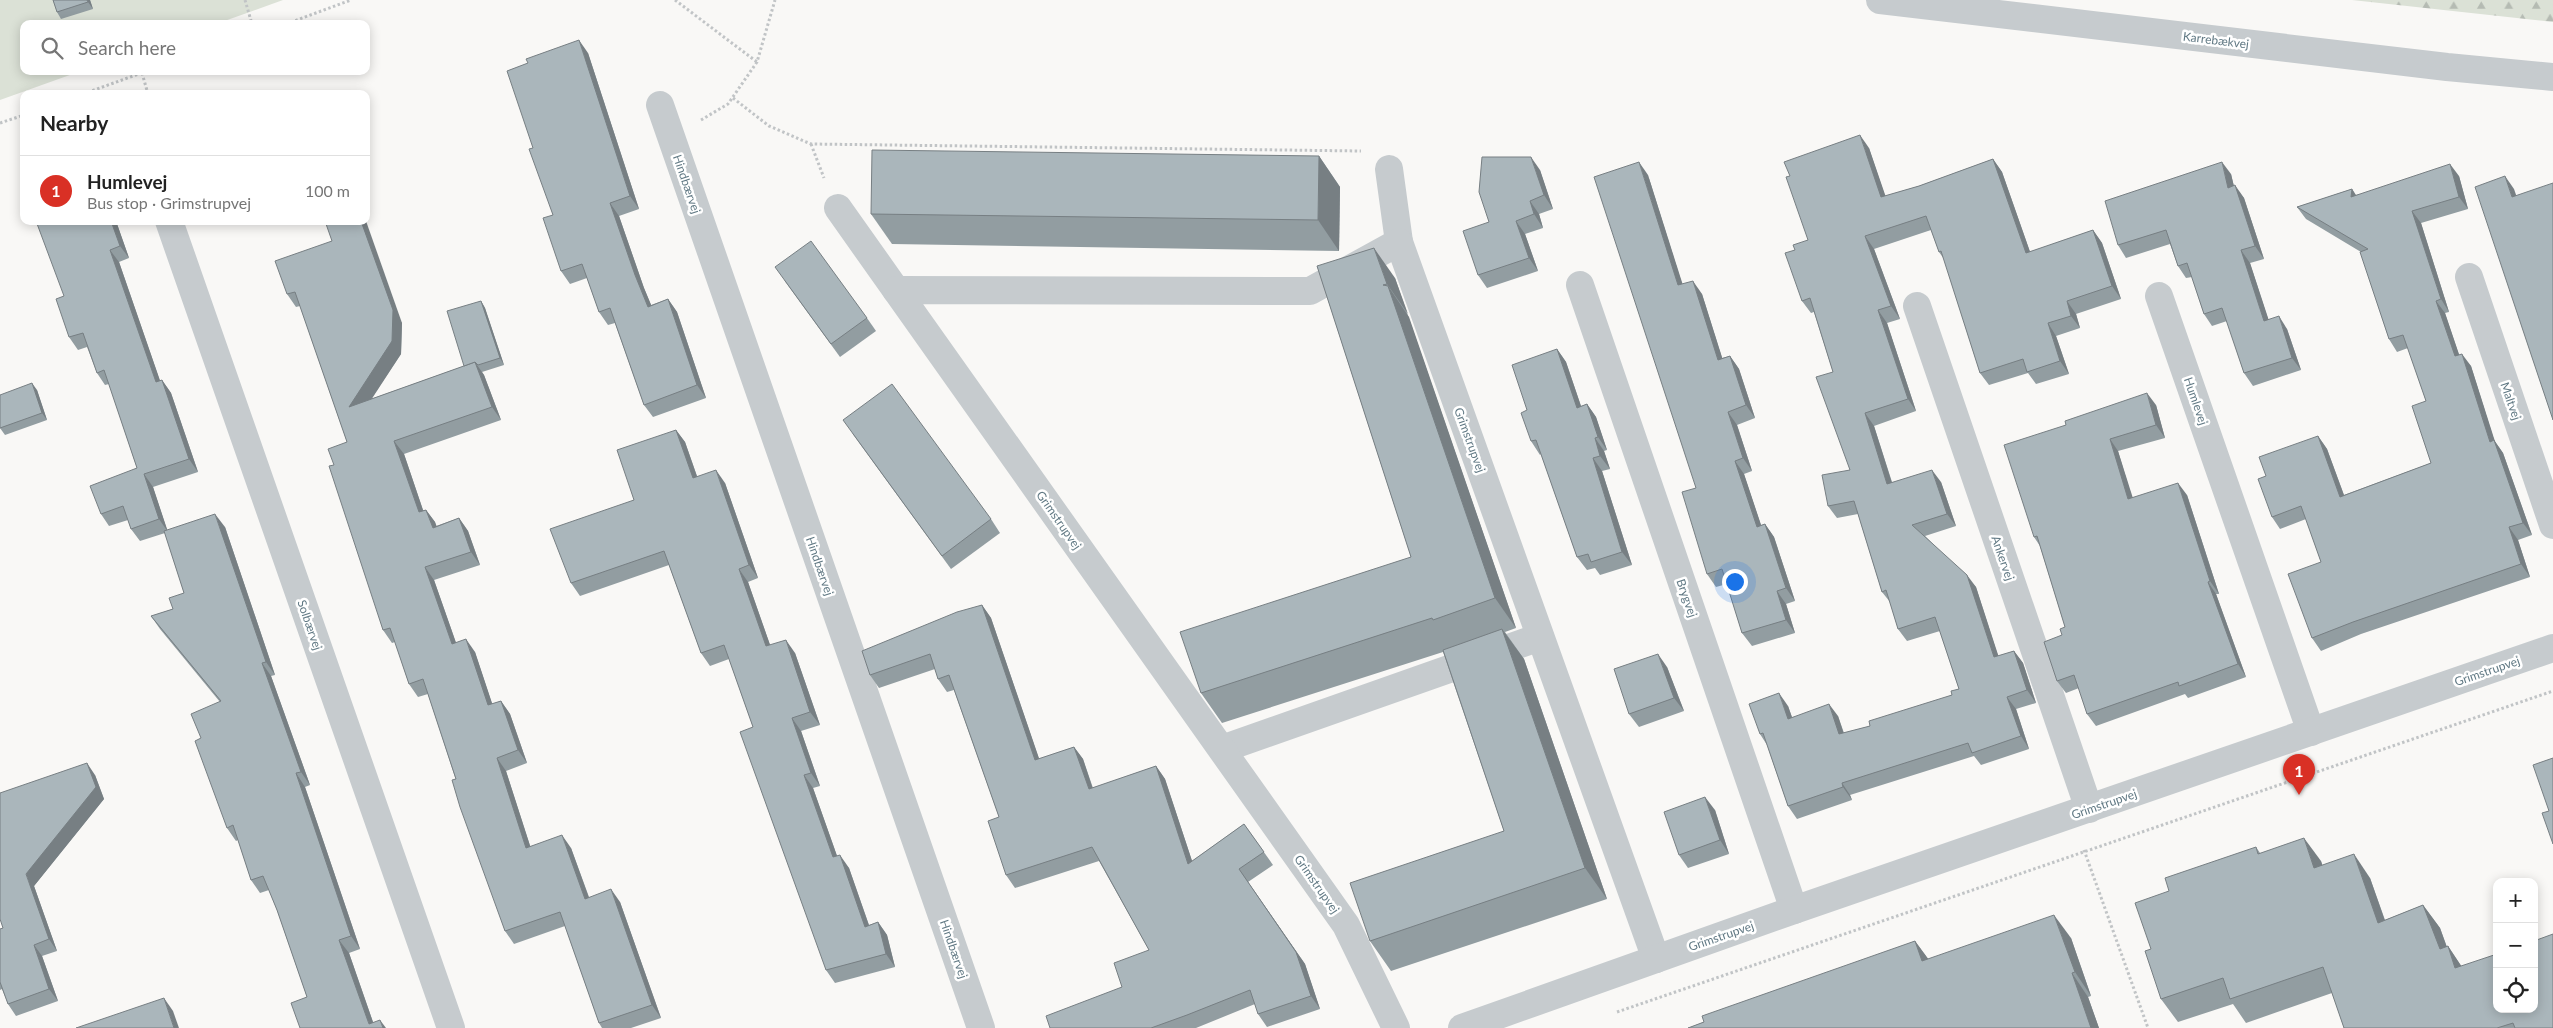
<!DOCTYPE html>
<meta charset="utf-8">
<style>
body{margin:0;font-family:Lato,sans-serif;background:#f6f6f6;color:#222}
.controls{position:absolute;right:15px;bottom:15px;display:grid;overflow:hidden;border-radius:10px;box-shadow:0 2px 12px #0003}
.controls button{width:45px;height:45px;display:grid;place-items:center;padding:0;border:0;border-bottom:1px solid #e0e0e0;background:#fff;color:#222;font:25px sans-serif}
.you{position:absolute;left:1734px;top:581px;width:18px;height:18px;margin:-12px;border:4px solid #fff;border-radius:50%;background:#1a73e8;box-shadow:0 0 0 8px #1a73e833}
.badge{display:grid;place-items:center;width:32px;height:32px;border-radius:50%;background:#d93025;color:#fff;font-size:16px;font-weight:700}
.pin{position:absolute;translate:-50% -41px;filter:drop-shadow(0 1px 2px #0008)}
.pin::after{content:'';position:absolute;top:26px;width:18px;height:15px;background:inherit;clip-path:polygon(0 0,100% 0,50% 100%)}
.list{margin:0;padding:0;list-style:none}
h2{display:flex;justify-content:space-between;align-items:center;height:65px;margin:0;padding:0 20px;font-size:21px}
h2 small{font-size:16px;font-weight:400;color:#767676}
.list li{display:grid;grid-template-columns:32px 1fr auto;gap:15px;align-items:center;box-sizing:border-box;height:70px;padding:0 20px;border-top:1px solid #e0e0e0}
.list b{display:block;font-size:19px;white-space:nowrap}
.list p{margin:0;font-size:16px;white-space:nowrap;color:#767676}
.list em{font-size:16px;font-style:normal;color:#767676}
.icon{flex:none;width:28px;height:28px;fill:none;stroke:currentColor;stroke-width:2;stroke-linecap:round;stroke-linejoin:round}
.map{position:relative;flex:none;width:2553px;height:1028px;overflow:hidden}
.search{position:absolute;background:#fff;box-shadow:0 2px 12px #0003;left:20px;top:20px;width:350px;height:55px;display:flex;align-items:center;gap:12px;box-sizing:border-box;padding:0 18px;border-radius:10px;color:#767676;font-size:19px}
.panel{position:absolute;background:#fff;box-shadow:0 2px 12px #0003;left:20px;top:90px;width:350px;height:135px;border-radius:10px}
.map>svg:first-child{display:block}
</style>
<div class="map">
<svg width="2553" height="1028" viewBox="0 0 2553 1028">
<defs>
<pattern id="forest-firs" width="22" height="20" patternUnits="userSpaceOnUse" patternTransform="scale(1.25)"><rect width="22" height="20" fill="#dbe1d6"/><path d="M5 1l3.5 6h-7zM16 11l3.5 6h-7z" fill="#b5bbb3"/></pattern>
</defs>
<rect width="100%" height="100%" fill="#f9f8f6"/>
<path fill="#dbe1d6" d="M0 0H283L216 24H24V71H81L0 100Z"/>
<path fill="url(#forest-firs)" d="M2352 0H2553V22Z"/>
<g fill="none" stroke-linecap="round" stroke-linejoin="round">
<g stroke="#c1c4c6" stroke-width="3" stroke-dasharray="2.5 2.5" stroke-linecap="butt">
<path d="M245 0 252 24"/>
<path d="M675 0 757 62"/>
<path d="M286 24 351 0"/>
<path d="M142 73 148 94"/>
<path d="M83 94 147 71"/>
<path d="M733 98 769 126 811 144 1361 151"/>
<path d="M701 120 728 104 757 62 775 0"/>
<path d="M0 123 24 115"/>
<path d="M811 144 824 178"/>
<path d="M2084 850 2148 1028"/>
<path d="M1617 1012 2553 691"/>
</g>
<g stroke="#c6cbce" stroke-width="28">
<path d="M1880 0 2447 67 2553 77"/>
<path d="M660 105 981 1028"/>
<path d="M1389 169 1399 242"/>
<path d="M838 208 896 290"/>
<path d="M169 221 451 1028"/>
<path d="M2469 277 2553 525"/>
<path d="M1580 285 1794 910"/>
<path d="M2159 296 2311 732"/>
<path d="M1917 306 2089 809"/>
<path d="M1222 749 1540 637"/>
<path d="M1396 1028 1346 925 896 290 1310 291 1399 242 1656 959"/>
<path d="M1462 1028 1794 910 2553 648"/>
</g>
</g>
<g fill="#929da1">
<path d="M53 0H90L93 9 61 19 57 12Z"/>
<path d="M588 53 639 209 619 216 644 288 651 305 668 299 677 312 706 398 653 417 644 405 615 323 608 325 599 312 587 278 570 284 561 271 553 215 533 148Z"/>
<path d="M1869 148 1885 196 1919 186 1993 159 2002 172 2030 252 2093 230 2102 243 2121 299 2076 314 2080 328 2056 336 2069 374 2036 384 2028 373 1989 385 1980 373 1944 259 1939 252 1931 230 1874 249 1900 319 1887 323 1916 411 1874 426 1892 482H1941L1956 526 1925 536 1976 587 1998 656 2014 651 2023 663 2036 703 2016 709 2029 749 1981 765 1974 756 1850 795 1852 800 1797 819 1788 806 1767 745 1760 734 1788 706 1792 717 1838 716 1844 733 1870 726 1952 695 1959 689 1940 631 1907 641 1898 629 1890 602 1882 592 1858 514 1837 518 1828 506 1850 470 1833 372 1814 312 1811 313 1802 301 1795 250 1808 240Z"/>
<path d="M1319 156 1340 187 1339 251 892 244 871 214Z"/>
<path d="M1540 170 1553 209 1539 214 1543 228 1525 234 1538 271 1487 288 1478 275 1489 222Z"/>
<path d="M2231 174 2234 186 2244 198 2264 259 2250 263 2268 319 2287 329 2301 370 2253 386 2244 373 2227 321 2212 326 2204 314 2192 277 2186 278 2178 266 2170 244 2126 258 2118 245Z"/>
<path d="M1648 175 1682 284 1702 294 1722 358 1730 356 1739 369 1755 418 1737 425 1752 471 1744 474 1761 525 1765 524 1774 537 1795 601 1786 604 1795 633 1752 646 1742 633 1727 584 1716 587 1707 574 1696 488Z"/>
<path d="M2459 176 2468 209 2421 223 2449 312 2445 313 2459 355 2471 366 2494 440 2503 453 2532 535 2518 540 2530 577 2361 634 2321 651 2312 638 2321 562 2306 519 2280 529 2272 517 2266 476 2318 436 2327 449 2344 495 2431 463 2426 401 2408 348 2397 352 2389 339 2361 252 2306 219 2297 207 2352 189 2356 195Z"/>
<path d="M116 221 129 258 119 262 160 381 162 380 171 393 198 472 153 487 167 530 225 527 275 675 271 676 310 785 305 787 360 949 349 953 373 1022 386 1028 307 997 277 910 269 890 260 893 251 880 238 840 236 841 227 828 201 738 220 702 160 629 151 616 173 609 184 593 165 533 140 541 131 529 128 520 109 526 101 514 137 468 109 384 105 385 97 373 87 347 78 350 69 337Z"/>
<path d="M332 241 402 323 401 354 371 399 464 366 481 301 485 308 504 365 482 372 484 375 501 420 404 454 423 510H426L435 522 436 526 459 518 468 531 480 565 434 580 456 643 475 652 492 704 501 701 510 714 527 763 506 771 530 846 571 848 589 897 620 902 661 1018 631 1028H602L599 1023 565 926 514 944 505 931 428 694 418 697 409 684 395 642 392 643 383 630 334 465 347 442 300 306 296 307 287 294Z"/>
<path d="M1317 266 1395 278 1516 628 1505 632 1524 659 1607 899 1391 971 1370 941 1504 831 1443 652 1222 723 1201 693 1411 557Z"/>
<path d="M784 280 867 318 876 331 840 357Z"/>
<path d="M1557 349 1566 362 1581 406 1587 404 1596 417 1607 450 1604 451 1610 469 1602 471 1632 565 1600 575 1595 568 1587 570 1577 557 1541 454 1540 455 1531 441 1527 410Z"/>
<path d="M37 390 47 420 5 435 0 428Z"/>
<path d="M2156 405 2165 438 2118 451 2132 498 2187 495 2219 594H2216L2246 677 2188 698 2185 694 2096 726 2087 714 2079 688 2066 693 2057 681 2062 635 2065 627 2040 546 2034 537 2066 425Z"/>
<path d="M676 430 685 442 697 476 725 483 758 578 748 582 770 645 795 653 820 725 801 731 820 786 813 788 837 856 849 868 869 925 878 922 887 935 895 967 835 983 826 970 753 727 729 659 710 666 701 653 669 565 580 596 571 583 634 500Z"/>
<path d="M852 433 991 519 1000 533 951 569Z"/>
<path d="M982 605 991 618 1039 759 1074 747 1083 759 1093 788 1156 766 1165 779 1192 861 1244 824 1273 865 1248 882 1305 964 1320 1009 1267 1027 1258 1014 1255 1004 1196 1028H1050L1122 987 1149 950 1099 861 1015 888 1006 875 999 817 954 690 947 692 938 679 935 669 879 688 870 675Z"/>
<path d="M1667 667 1684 711 1639 727 1629 714Z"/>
<path d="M95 775 104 799 34 886 57 951 42 956 58 1001 16 1016 8 1004 2 989 0 990V929L3 928Z"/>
<path d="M1715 810 1729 854 1688 868 1679 855Z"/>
<path d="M2256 847 2260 853 2321 861 2322 865 2370 878 2385 920 2423 905 2440 928 2447 947 2448 946 2461 966 2553 1028H2344L2332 993 2246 1023 2233 1004 2178 1022 2161 999 2151 949Z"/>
<path d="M2071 938 2091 996 2088 997 2099 1028H1688L1915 941 1928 959Z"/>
</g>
<g fill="#777f83">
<path d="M87 0H90L93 9 88 2Z"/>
<path d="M579 40 588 53 639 209 630 196Z"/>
<path d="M1860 135 1869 148 1890 209 1881 197Z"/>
<path d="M1319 156 1340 187 1339 251 1318 220Z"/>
<path d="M1531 157 1540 170 1553 209 1544 195Z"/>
<path d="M1993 159 2002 172 2035 266 2026 253Z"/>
<path d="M1639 162 1648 175 1687 298 1678 285Z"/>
<path d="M2222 162 2231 174 2237 200 2228 188Z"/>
<path d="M2450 164 2459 176 2468 209 2459 197Z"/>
<path d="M2505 176 2514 189 2521 209 2512 197Z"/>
<path d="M2235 185 2244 198 2264 259 2255 246Z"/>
<path d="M2352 189 2360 202 2351 197Z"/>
<path d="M1530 201 1539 214 1543 228 1534 214Z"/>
<path d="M610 203 619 216 644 288 657 319 648 307 635 275Z"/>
<path d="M2412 211 2421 223 2449 312 2441 299Z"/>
<path d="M111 221H116L129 258 120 246Z"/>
<path d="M361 221H366L402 323 401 354 358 420 349 407Z"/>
<path d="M1516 221 1525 234 1538 271 1529 258Z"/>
<path d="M2093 230 2102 243 2121 299 2112 286Z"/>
<path d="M1865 236 1874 249 1900 319 1891 306Z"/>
<path d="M1374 248 1395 278 1408 314 1387 284Z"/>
<path d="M110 250 119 262 165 395 156 382Z"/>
<path d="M2241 250 2250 263 2273 333 2264 321Z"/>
<path d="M1693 281 1702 294 1727 373 1718 360Z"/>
<path d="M1388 286 1409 317 1516 628 1495 598Z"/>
<path d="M668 299 677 312 706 398 697 385Z"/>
<path d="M481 301 485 308 504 365 500 358Z"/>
<path d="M2067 301 2076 314 2080 328 2071 316Z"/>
<path d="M2436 301 2445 313 2464 369 2455 356Z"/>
<path d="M1878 310 1887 323 1916 411 1908 399Z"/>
<path d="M2279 316 2287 329 2301 370 2292 358Z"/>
<path d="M2048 323 2056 336 2069 374 2060 361Z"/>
<path d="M1557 349 1566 362 1586 421 1577 408Z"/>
<path d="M2462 354 2471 366 2499 454 2490 442Z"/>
<path d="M1730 356 1739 369 1755 418 1746 405Z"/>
<path d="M475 362 484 375 501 420 492 407Z"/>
<path d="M162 380 171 393 198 472 189 459Z"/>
<path d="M32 383 37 390 47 420 42 413Z"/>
<path d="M2147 393 2156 405 2165 438 2156 425Z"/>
<path d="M1587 404 1596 417 1607 450 1598 437Z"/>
<path d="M1728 412 1737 425 1752 471 1743 458Z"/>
<path d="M1865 413 1874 426 1896 496 1887 484Z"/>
<path d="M676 430 685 442 702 491 693 478Z"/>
<path d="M2318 436 2327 449 2349 509 2340 497Z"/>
<path d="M1595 438 1604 451 1610 469 1600 456Z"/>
<path d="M2110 439 2118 451 2137 511 2128 499Z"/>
<path d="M2494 440 2503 453 2532 535 2523 523Z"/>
<path d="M394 441 404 454 428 525 419 512Z"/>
<path d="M1593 458 1602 471 1632 565 1622 552Z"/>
<path d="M1735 461 1744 474 1766 540 1757 527Z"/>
<path d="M716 470 725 483 758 578 749 565Z"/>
<path d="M1932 470 1941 482 1956 526 1947 514Z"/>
<path d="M144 474 153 487 168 532 159 519Z"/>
<path d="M2178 483 2187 495 2219 594 2210 581Z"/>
<path d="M426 510 435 522 442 540 433 528Z"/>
<path d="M215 514 225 527 275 675 266 662Z"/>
<path d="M459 518 468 531 480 565 471 552Z"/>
<path d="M1765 524 1774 537 1795 601 1786 588Z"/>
<path d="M2509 527 2518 540 2530 577 2521 564Z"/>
<path d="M425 567 434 580 461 657 452 644Z"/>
<path d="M739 569 748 582 775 659 766 646Z"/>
<path d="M1967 575 1976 587 2003 670 1994 657Z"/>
<path d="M2208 582 2216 594 2246 677 2238 664Z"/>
<path d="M1777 591 1786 604 1795 633 1786 620Z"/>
<path d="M982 605 991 618 1044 773 1035 760Z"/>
<path d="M1502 629 1524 659 1607 899 1585 868Z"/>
<path d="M466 639 475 652 497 718 488 705Z"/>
<path d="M786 640 795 653 820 725 810 712Z"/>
<path d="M2014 651 2023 663 2036 703 2027 690Z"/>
<path d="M1658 654 1667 667 1684 711 1674 698Z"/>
<path d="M262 663 271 676 310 785 301 772Z"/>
<path d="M1779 693 1788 706 1797 732 1788 719Z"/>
<path d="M2007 697 2016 709 2029 749 2021 736Z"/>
<path d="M501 701 510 714 527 763 518 750Z"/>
<path d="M1829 704 1838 716 1848 747 1839 734Z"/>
<path d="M792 718 801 731 820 786 811 773Z"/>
<path d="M1074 747 1083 759 1097 802 1089 789Z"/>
<path d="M497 758 506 771 535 861 526 848Z"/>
<path d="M87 763 95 775 104 799 34 886 57 951 49 939 26 874Z"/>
<path d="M1156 766 1165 779 1197 876 1188 864Z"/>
<path d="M296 773 305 787 360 949 351 936Z"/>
<path d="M804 775 813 788 842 870 833 857Z"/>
<path d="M1842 783 1850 795 1852 800 1843 787Z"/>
<path d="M1705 797 1715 810 1729 854 1720 840Z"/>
<path d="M562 835 571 848 594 912 585 899Z"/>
<path d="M2304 838 2321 861 2331 891 2314 868Z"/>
<path d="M2354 854 2370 878 2394 947 2378 923Z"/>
<path d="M840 855 849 868 874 940 865 927Z"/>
<path d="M1239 869 1305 964 1320 1009 1311 996Z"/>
<path d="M611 889 620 902 661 1018 652 1005Z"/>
<path d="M2423 905 2440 928 2456 973 2440 949Z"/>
<path d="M2054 915 2071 938 2091 996 2075 972Z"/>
<path d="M878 922 887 935 895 967 886 954Z"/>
<path d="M339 940 349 953 375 1028 369 1024Z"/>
<path d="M1915 941 1932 964 1922 961Z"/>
<path d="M34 945 42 956 58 1001 49 989Z"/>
<path d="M2448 946 2464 970 2455 968Z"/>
<path d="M2072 973 2088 997 2099 1028H2091Z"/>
<path d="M164 998 173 1011 179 1028H174Z"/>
<path d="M380 1020 386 1028H383Z"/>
</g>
<g fill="#aab6bb" stroke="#777f83">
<path d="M53 0H87L88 2 57 12Z"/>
<path d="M579 40 630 196 610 203 635 275 648 307 668 299 697 385 644 405 610 308 599 312 582 264 561 271 543 218 553 215 529 149 533 148 507 71 528 63 526 59Z"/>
<path d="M1860 135 1881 197 1919 186 1993 159 2026 253 2093 230 2112 286 2067 301 2071 316 2048 323 2060 361 2027 372 2023 359 1980 373 1941 251 1939 252 1926 216 1865 236 1891 306 1878 310 1908 399 1865 413 1887 484 1932 470 1947 514 1912 525 1967 575 1994 657 2014 651 2027 690 2007 697 2021 736 1972 753 1968 743 1842 783 1843 787 1788 806 1763 733 1760 734 1749 704 1779 693 1788 719 1829 704 1839 734 1870 726 1869 721 1952 695 1951 691 1959 689 1935 617 1898 629 1886 590 1882 592 1854 501 1828 506 1822 475 1850 470 1816 377 1833 372 1810 298 1802 301 1785 253 1795 250 1793 245 1808 240 1786 177 1790 176 1784 162Z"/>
<path d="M872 150 1319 156 1318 220 871 214Z"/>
<path d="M1482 157H1531L1544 195 1530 201 1534 214 1516 221 1529 258 1478 275 1463 231 1489 222 1479 192Z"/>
<path d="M1639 162 1678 285 1693 281 1718 360 1730 356 1746 405 1728 412 1743 458 1735 461 1757 527 1765 524 1786 588 1777 591 1786 620 1742 633 1722 569 1707 574 1682 492 1696 488 1594 177Z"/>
<path d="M2222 162 2228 188 2235 185 2255 246 2241 250 2264 321 2279 316 2292 358 2244 373 2222 308 2204 314 2187 263 2178 266 2166 230 2118 245 2105 201Z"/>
<path d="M2450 164 2459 197 2412 211 2441 299 2436 301 2455 356 2462 354 2490 442 2494 440 2523 523 2509 527 2521 564 2353 622 2312 638 2288 574 2321 562 2301 506 2272 517 2258 479 2266 476 2259 457 2318 436 2340 497 2431 463 2412 406 2426 401 2403 335 2389 339 2360 252 2368 249 2297 207 2352 189 2351 197Z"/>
<path d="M2505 176 2512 197 2553 183V420L2475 187Z"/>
<path d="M36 221H111L120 246 110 250 156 382 162 380 189 459 144 474 159 519 131 529 123 506 101 514 90 486 137 468 104 370 97 373 83 333 69 337 56 299 64 296Z"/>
<path d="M325 221H361L393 310 392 341 349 407 475 362 492 407 394 441 419 512 426 510 433 528 459 518 471 552 425 567 452 644 466 639 488 705 501 701 518 750 497 758 526 848 562 835 585 899 611 889 652 1005 599 1023 560 912 505 931 460 807 452 780 456 779 423 679 409 684 390 628 383 630 329 466 334 465 328 449 347 442 295 292 287 294 275 261 332 241Z"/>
<path d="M811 241 867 318 831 344 775 267Z"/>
<path d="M1374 248 1387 284 1383 285 1388 286 1495 598 1433 620 1432 618 1201 693 1180 632 1411 557 1317 266Z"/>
<path d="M481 301 500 358 478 365 475 362 464 366 447 311Z"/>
<path d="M1557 349 1577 408 1587 404 1598 437 1595 438 1600 456 1593 458 1622 552 1591 562 1588 554 1577 557 1536 440 1531 441 1521 413 1527 410 1512 365Z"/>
<path d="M32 383 42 413 0 428V395Z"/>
<path d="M892 384 991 519 942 556 843 420Z"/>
<path d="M2147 393 2156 425 2110 439 2128 499 2178 483 2210 581 2208 582 2238 664 2179 686 2178 682 2087 714 2074 675 2057 681 2044 642 2062 635 2060 629 2065 627 2037 536 2034 537 2004 445 2066 425 2065 421Z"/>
<path d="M676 430 693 478 716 470 749 565 739 569 766 646 786 640 810 712 792 718 811 773 804 775 833 857 840 855 865 927 878 922 886 954 826 970 740 732 753 727 724 645 701 653 664 551 571 583 550 529 634 500 617 450Z"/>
<path d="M215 514 266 662 262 663 301 772 296 773 351 936 339 940 369 1024 380 1020 383 1028H300L291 1003 307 997 277 910 263 876 251 880 233 825 227 828 195 741 201 738 191 714 221 701 151 616 173 609 169 598 184 593 164 531Z"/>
<path d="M982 605 1035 760 1074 747 1089 789 1156 766 1188 864 1244 824 1264 852 1239 869 1296 952 1311 996 1258 1014 1250 990 1187 1015 1151 1028H1050L1046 1016 1122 987 1114 963 1149 950 1092 847 1006 875 988 821 999 817 949 675 938 679 930 654 870 675 862 651 957 612Z"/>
<path d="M1502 629 1585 868 1370 941 1350 883 1504 831 1443 650Z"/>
<path d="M1658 654 1674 698 1629 714 1614 669Z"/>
<path d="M2553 758V844L2542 813 2549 811 2533 765Z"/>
<path d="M87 763 96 787 26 874 49 939 34 945 49 989 8 1004 0 982V929L3 928 0 919V793Z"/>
<path d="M1705 797 1720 840 1679 855 1664 812Z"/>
<path d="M2304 838 2314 868 2354 854 2378 923 2423 905 2440 949 2448 946 2455 968 2497 954V1009H2534V941L2553 934V1028H2515L2513 1023 2497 1028H2344L2323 967 2230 999 2223 978 2161 999 2145 951 2151 949 2135 903 2169 891 2165 878 2256 847 2258 854Z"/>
<path d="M2054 915 2075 972 2072 973 2091 1028H1688L1704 1022 1702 1016 1915 941 1922 961Z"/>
<path d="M164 998 174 1028H76Z"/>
</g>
<g text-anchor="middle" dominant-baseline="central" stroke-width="5" stroke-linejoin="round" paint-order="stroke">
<g font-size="12" fill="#617984" stroke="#fff">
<text transform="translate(2216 40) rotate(7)">Karrebækvej</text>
<text transform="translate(687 184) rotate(71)">Hindbærvej</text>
<text transform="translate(2196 401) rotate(71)">Humlevej</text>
<text transform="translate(2511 401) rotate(71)">Maltvej</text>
<text transform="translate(1470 440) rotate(70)">Grimstrupvej</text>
<text transform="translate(1059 520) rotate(55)">Grimstrupvej</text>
<text transform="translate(2003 558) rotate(71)">Ankervej</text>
<text transform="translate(820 566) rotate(71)">Hindbærvej</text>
<text transform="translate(1687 598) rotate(71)">Brygvej</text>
<text transform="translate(310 625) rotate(71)">Solbærvej</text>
<text transform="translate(2487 671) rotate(-19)">Grimstrupvej</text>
<text transform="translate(2104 804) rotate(-19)">Grimstrupvej</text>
<text transform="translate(1317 884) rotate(55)">Grimstrupvej</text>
<text transform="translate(1721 936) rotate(-19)">Grimstrupvej</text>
<text transform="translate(954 949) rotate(71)">Hindbærvej</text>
</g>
</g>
</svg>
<div class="controls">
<button>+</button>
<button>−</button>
<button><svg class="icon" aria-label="locate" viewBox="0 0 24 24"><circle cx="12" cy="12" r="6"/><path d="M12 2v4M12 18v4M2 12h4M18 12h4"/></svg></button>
</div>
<div class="you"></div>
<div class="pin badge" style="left:2299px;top:795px">1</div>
<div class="search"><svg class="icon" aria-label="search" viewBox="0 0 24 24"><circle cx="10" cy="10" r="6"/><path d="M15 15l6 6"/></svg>Search here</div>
<section class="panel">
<h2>Nearby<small></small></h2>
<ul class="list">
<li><span class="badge">1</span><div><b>Humlevej</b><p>Bus stop · Grimstrupvej</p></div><em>100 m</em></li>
</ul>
</section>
</div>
